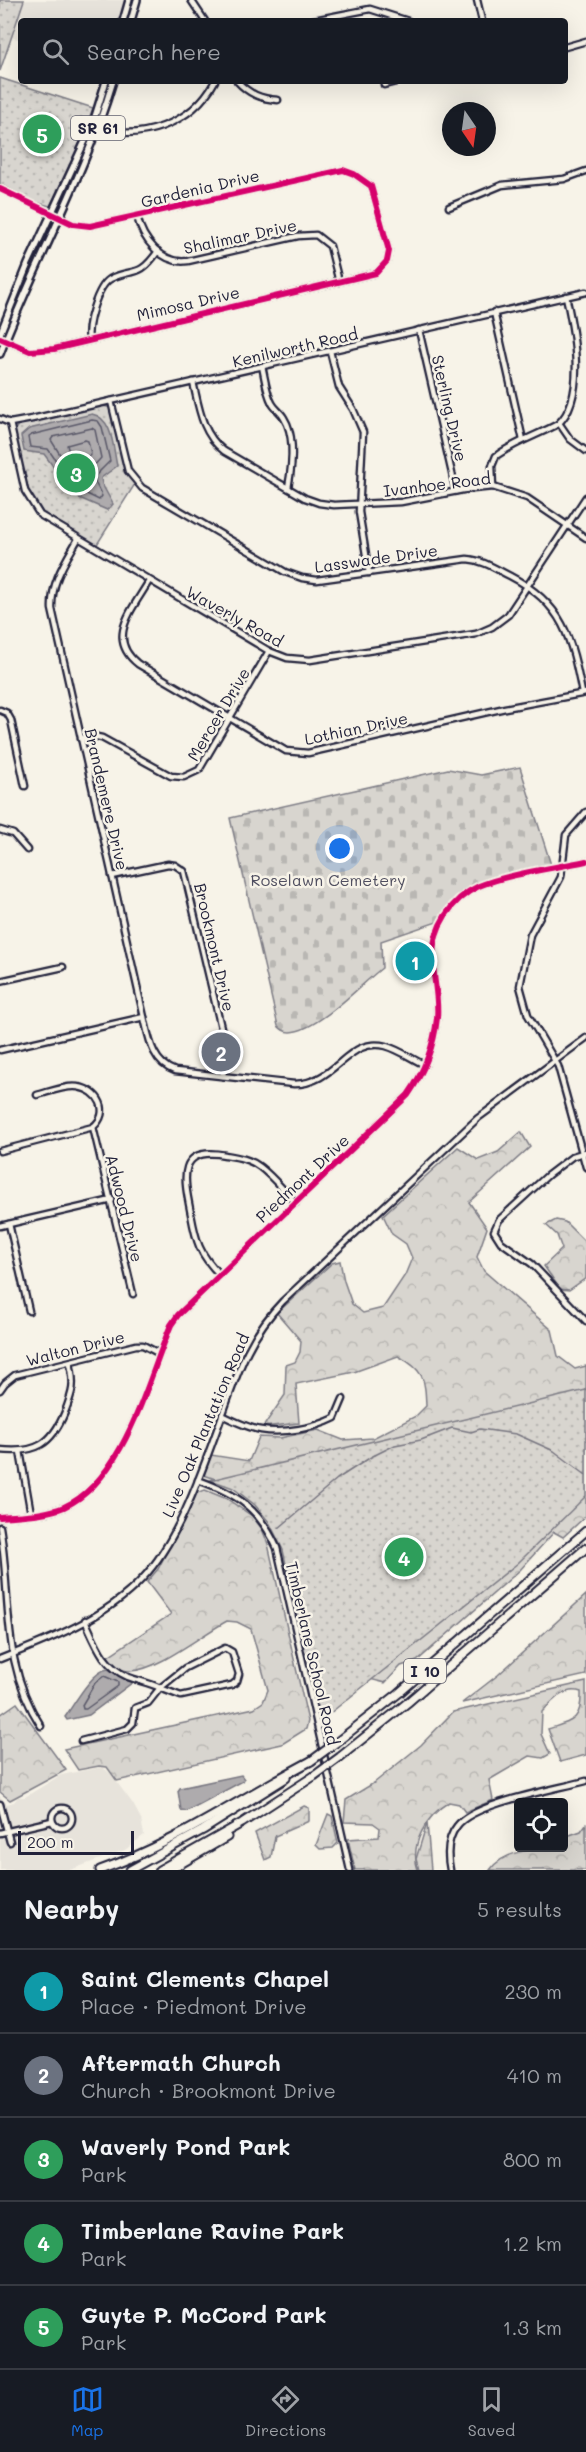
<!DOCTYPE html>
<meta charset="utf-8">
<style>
body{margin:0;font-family:Mali,sans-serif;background:#242831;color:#f1f3f6}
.controls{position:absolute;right:18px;bottom:18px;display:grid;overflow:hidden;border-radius:6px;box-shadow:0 6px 24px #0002}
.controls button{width:54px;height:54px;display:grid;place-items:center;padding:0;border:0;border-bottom:2px solid #363941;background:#171b24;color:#f1f3f6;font:30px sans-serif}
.compass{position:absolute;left:442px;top:102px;width:54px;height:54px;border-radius:50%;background:#171b24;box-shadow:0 6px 24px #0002;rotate:167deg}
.scale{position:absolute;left:18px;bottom:15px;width:116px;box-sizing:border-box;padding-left:6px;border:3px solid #22223b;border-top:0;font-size:16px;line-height:21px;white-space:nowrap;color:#22223b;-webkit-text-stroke:4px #f7f3e8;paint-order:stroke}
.you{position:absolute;left:340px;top:849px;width:21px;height:21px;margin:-15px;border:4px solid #fff;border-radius:50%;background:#1a73e8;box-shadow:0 0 0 9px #1a73e833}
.badge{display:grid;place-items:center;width:39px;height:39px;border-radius:50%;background:#1a73e8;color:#fff;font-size:20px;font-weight:700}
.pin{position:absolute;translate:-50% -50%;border:3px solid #fff;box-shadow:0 2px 6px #0006}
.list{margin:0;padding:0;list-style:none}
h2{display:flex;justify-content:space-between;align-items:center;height:78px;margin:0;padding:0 24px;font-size:26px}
h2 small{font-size:20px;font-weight:400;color:#9ea1a6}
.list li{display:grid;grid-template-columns:39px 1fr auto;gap:18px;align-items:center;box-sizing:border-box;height:84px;padding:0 24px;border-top:2px solid #363941}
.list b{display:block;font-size:22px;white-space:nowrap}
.list p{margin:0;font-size:20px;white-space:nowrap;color:#9ea1a6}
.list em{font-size:20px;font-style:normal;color:#9ea1a6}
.icon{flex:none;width:33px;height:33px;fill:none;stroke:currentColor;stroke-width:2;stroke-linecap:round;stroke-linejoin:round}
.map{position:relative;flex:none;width:586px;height:1870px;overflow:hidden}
.search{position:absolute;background:#171b24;box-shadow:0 6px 24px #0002;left:18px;right:18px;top:18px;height:66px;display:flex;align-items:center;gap:15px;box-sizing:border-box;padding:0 21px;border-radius:6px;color:#9ea1a6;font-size:22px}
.sheet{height:498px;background:#171b24}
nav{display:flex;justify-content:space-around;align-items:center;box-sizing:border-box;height:84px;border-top:2px solid #363941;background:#171b24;font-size:16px;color:#9ea1a6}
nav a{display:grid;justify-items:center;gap:3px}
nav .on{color:#1a73e8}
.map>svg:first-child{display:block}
</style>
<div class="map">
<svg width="586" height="1870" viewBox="0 0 586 1870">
<defs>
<pattern id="forest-crowns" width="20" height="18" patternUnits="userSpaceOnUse" patternTransform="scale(1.5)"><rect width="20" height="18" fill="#d8d5cf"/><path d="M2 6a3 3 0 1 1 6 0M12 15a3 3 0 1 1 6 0" fill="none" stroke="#b9b7b3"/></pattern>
<pattern id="wetland-marsh" width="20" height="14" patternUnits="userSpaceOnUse" patternTransform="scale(1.5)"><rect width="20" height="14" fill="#d8d5cf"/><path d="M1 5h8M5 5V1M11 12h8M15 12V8" fill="none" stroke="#b9b7b3"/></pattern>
<pattern id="cemetery-stones" width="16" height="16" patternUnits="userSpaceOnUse" patternTransform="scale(1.5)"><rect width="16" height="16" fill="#d8d5cf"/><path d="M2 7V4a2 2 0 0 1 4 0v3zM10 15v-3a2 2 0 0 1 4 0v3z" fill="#b9b7b3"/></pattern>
<pattern id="park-dots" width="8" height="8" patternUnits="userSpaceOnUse" patternTransform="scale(1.5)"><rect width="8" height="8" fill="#d8d5cf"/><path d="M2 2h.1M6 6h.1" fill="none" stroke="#b9b7b3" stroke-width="1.8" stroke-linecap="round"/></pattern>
</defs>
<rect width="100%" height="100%" fill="#f7f3e8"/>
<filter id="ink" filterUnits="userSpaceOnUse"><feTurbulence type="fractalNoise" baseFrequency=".0167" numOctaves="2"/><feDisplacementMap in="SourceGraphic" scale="12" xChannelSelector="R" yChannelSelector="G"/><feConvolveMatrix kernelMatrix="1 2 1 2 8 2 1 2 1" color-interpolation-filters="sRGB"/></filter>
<g filter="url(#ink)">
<g fill="#e7e3db">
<path d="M24 0H125L121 21H21V40L11 37Z"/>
<path d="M102 1767 110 1773 133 1804 141 1819 144 1835 125 1850 70 1870H0V1796L7 1804 14 1802 18 1797H25L61 1775Z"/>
</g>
<g fill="url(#forest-crowns)" stroke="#7d7c85" stroke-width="1.5">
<path d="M521 1132 530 1147 469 1202 487 1228 477 1257 484 1271 552 1330 558 1356 575 1369 586 1366V1516L563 1537 554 1532 520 1570 417 1661 401 1666 385 1683 370 1679 317 1718 283 1549 271 1522 254 1502 235 1486 204 1475 211 1455 249 1461 259 1437 280 1438 318 1430 343 1440 373 1438 416 1416 426 1406C425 1378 424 1370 398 1356L354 1372 296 1384 299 1423 263 1427 285 1395 286 1365 295 1362 300 1352 301 1341 277 1313 332 1263 340 1261 344 1281 352 1304 363 1313 383 1308 405 1275 412 1258 406 1244 392 1234 383 1215 458 1147 478 1160 498 1152Z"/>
<path d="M556 1220 565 1222 586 1243V1278L569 1290 560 1289 544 1266 562 1249 557 1235 546 1225Z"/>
<path d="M205 1490 227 1499 252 1516 262 1529 268 1544 308 1721 306 1729 282 1744 117 1781 107 1767 99 1766 78 1770 64 1749 254 1708 263 1702 268 1690 251 1629 237 1622 227 1621C201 1635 157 1671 130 1671 119 1671 113 1664 107 1657L171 1614 147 1582 158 1569 197 1493Z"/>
<path d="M586 1595V1675L462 1703 498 1675Z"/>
<path d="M586 1682V1755L560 1762 548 1729C572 1721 582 1721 581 1692 565 1686 552 1701 542 1712L541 1734 550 1754 543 1758 530 1756 489 1780 493 1800 465 1812 459 1804 449 1802C427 1815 409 1844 418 1870H355L348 1839 379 1837 380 1828 373 1823 344 1822 346 1800 374 1783 421 1745 453 1712Z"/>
<path d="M17 1703 66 1770 10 1800 0 1792V1715Z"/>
<path d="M304 1806 309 1808V1821L275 1836 271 1857 265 1860 255 1833Z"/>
<path d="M328 1814 332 1816 338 1843 333 1848 320 1849 316 1845Z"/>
<path d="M586 1824V1870H490C504 1849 541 1848 564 1848V1837L581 1831Z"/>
</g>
<path fill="url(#wetland-marsh)" stroke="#7d7c85" stroke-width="1.5" d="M427 1823 431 1870H419L416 1859Z"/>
<path fill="url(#cemetery-stones)" stroke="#7d7c85" stroke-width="1.5" d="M520 767 551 865C503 875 464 876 437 922L381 941 382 968C360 985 318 1031 290 1032 284 1032 281 1029 278 1026L230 818 448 769 481 775Z"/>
<g fill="url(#park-dots)" stroke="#7d7c85" stroke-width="1.5">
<path d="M0 0H24L0 71Z"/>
<path d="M0 78 93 108 78 148 50 206 35 202 0 184Z"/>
<path d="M103 406 112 408 122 458 135 484 96 546 42 514C22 492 20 458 14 431L18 425Z"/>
<path d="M586 1390V1496L518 1563 319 1722 283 1550 269 1522 255 1505 233 1488 211 1480Z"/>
</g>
<g fill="#aeabad" stroke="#76747f" stroke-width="1.5">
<path d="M92 414C113 418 113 448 117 466L101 478 102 484 113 504 107 510 70 494 69 488 44 454 24 451 21 436 29 429Z"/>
<path d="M108 1669 133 1682 89 1715 67 1720 65 1717C74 1704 93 1670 108 1669Z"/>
<path d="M241 1775 244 1779 243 1781 187 1811 181 1810 178 1791 180 1788Z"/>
</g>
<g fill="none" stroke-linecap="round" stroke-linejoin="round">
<g stroke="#5a5969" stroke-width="1.5">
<path d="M92 420 98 421 102 427 110 461 95 476V482L102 496 99 500 75 488 48 449 30 447 28 437 31 435Z"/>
<path d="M92 428 95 430 101 458 90 470 87 482 84 484 66 464 51 440 53 437Z"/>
<path d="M85 440 88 441 91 454 80 465 69 452 67 445Z"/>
<path d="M104 1676 118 1682V1686L86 1709H83L82 1705 95 1683Z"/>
</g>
<path stroke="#76747f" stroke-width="1.5" d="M279 1528 337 1479 371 1457 395 1445 421 1440 452 1428 471 1432 480 1429 516 1434 554 1451 586 1475"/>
<g stroke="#22223b" stroke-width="9">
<g id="minor">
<path d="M191 0 205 21"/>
<path d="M477 0 482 21"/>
<path d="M309 21 370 9 408 21"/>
<path d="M565 47 586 41"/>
<path d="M237 81C249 94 261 99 278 100"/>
<path d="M384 85 400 81"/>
<path d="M94 127C140 143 192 124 215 81"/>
<path d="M0 189 73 224 90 226 343 170 354 174 371 186 389 251 387 261 376 273 54 349 30 351 0 338"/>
<path d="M449 207 502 185 564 179 586 171"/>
<path d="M137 216C142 239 162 265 188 261L298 236 316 235 330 246 339 282"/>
<path d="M494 312 523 440"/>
<path d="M419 330 456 491"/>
<path d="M89 340C86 326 97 287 110 279 133 267 138 280 158 251"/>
<path d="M330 351 339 387 353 409 363 432 359 512 369 573"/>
<path d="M262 366C265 378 266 392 272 403 275 409 281 412 284 418 296 437 292 467 288 488"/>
<path d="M193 382C199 408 202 434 224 451L305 498 319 503 334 505 401 502 463 490 493 487 527 498 586 538"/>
<path d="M111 401 128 471 142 488 285 572 302 578 317 580 467 559C483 560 496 569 510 576 564 604 571 638 582 693"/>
<path d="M0 419 10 423 32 419 586 292"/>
<path d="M10 423 25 491 40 515 269 651 287 658 310 660 476 634 492 627 508 615 586 497"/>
<path d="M559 423 570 439 586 451"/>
<path d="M493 487 492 466 496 456C515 442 538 435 558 424 586 398 575 336 566 296"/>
<path d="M78 539C65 562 51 582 52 609L144 1017C149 1038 152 1063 175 1071L294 1084C337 1084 347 1036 386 1046 400 1050 412 1059 425 1065"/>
<path d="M149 581C133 609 105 638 138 664L286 751 308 753 505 708 586 693"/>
<path d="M0 710 7 713 11 720 25 786"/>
<path d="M81 739 92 736 102 738 171 776 184 777 199 770 269 651"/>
<path d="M586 812 566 835 561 877 530 935 520 986 528 1015 558 1066 586 1167"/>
<path d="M0 830 13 834 27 850"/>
<path d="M112 876 168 864 175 865 184 871 223 1036 225 1047 223 1076"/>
<path d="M0 981 63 967"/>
<path d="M0 1050 144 1017"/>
<path d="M37 1095C49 1092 66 1085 78 1087 99 1090 111 1112 93 1127"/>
<path d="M93 1127 133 1294"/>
<path d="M0 1151 93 1127"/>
<path d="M586 1152 573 1156 548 1175 499 1220 494 1231 501 1242 532 1264 586 1321"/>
<path d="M9 1224 29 1311"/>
<path d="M0 1226 112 1200"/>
<path d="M220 1275C199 1254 196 1241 191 1214 184 1179 176 1146 225 1155 237 1157 250 1159 260 1167 273 1177 284 1191 296 1203"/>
<path d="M0 1390 5 1383 15 1375 136 1345H143L160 1354"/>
<path d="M222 1415C234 1421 248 1428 261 1430 283 1434 315 1428 335 1418L343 1399"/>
<path d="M0 1450C36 1454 52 1444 65 1412 73 1391 75 1385 70 1363"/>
<path d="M20 1451 31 1514"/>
<path d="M198 1480C237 1494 259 1508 277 1548L350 1870"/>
<path d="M0 1517C21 1515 45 1515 64 1507 124 1480 147 1382 171 1325L178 1315 408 1095C424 1072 434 1046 437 1018 439 998 433 979 433 959 432 928 451 899 479 886 507 874 555 868 586 861"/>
<path d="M0 1527C12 1598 0 1663 41 1726"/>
<path d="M225 1648 232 1652 239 1674 237 1681 232 1685 181 1696 160 1688 185 1668Z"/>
<path d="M0 1659C49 1640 106 1618 142 1579 180 1539 203 1468 222 1416 238 1371 249 1336 283 1301L478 1118 586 1038"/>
<path d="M81 1741 127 1729 133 1723 135 1708 148 1703 160 1688C150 1683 139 1681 128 1677 103 1666 96 1644 85 1620"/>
<path d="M0 1804 10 1842"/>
<circle cx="62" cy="1818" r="10"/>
<path d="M0 1833 52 1821"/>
<path d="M450 1870C447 1855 447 1838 457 1826 473 1803 557 1789 586 1781"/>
</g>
</g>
<g stroke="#22223b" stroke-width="10">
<g id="major">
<path d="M123 21 129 0"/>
<path d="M131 21 137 0"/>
<path d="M0 334 28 264 92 126 106 81"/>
<path d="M0 354C35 262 85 176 113 81"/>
</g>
</g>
<g stroke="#22223b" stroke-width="11">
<g id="highway">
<path d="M337 1742 399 1693 586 1531"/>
<path d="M340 1757 407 1703 586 1548"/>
<path d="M100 1870C175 1844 240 1798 311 1761"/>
<path d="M130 1870 203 1830 286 1778"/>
<path d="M159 1870 242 1823 314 1776"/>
<path d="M170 1870 227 1837"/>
</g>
</g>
<use href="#minor" stroke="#f7f3e8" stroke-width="4.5"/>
<use href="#major" stroke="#f7f3e8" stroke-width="5"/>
<use href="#highway" stroke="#f7f3e8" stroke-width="7"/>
<g stroke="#22223b" stroke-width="11" stroke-linecap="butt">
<g id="highway-bridge">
<path d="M311 1761 337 1742"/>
<path d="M314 1776 340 1757"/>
</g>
</g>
<use href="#highway-bridge" stroke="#f7f3e8" stroke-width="7"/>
<g stroke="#f7f3e8" stroke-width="10">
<g id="cycleway">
<path d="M0 189 73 224 90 226 343 170 354 174 371 186 389 251 387 261 376 273 54 349 30 351 0 338"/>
<path d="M0 1517C21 1515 45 1515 64 1507 124 1480 147 1382 171 1325L178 1315 408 1095C424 1072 434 1046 437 1018 439 998 433 979 433 959 432 928 451 899 479 886 507 874 555 868 586 861"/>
</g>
</g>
<use href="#cycleway" stroke="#d6006c" stroke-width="6"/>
</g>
</g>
<g text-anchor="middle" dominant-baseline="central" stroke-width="5" stroke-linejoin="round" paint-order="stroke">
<g fill="#f7f3e8" stroke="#62616f" stroke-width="1.5">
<rect x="71" y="116" width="54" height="24" rx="4.5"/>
<rect x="404" y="1659" width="42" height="24" rx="4.5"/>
</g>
<g font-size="15" font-weight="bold" fill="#22223b">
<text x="98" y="128">SR 61</text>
<text x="425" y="1671">I 10</text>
</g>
<g font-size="16" fill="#22223b" stroke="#f7f3e8">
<text transform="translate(200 188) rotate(-13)">Gardenia Drive</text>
<text transform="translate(240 236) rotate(-12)">Shalimar Drive</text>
<text transform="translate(188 303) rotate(-13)">Mimosa Drive</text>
<text transform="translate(295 347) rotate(-13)">Kenilworth Road</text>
<text transform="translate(450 408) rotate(77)">Sterling Drive</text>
<text transform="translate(437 484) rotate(-7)">Ivanhoe Road</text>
<text transform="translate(376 558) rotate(-8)">Lasswade Drive</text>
<text transform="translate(235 616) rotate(29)">Waverly Road</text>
<text transform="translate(218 714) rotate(-59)">Mercer Drive</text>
<text transform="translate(356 728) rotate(-12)">Lothian Drive</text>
<text transform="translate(107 799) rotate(77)">Brandemere Drive</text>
<text transform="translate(215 947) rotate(77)">Brookmont Drive</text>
<text transform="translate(302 1178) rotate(-43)">Piedmont Drive</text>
<text transform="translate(125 1208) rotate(76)">Adwood Drive</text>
<text transform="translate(75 1348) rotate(-14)">Walton Drive</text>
<text transform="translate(205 1425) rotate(-67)">Live Oak Plantation Road</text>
<text transform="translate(313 1653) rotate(77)">Timberlane School Road</text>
</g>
<g font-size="16" fill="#504f60" stroke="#f7f3e8">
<text x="328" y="879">Roselawn Cemetery</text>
</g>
</g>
</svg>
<div class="controls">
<button><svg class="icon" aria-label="locate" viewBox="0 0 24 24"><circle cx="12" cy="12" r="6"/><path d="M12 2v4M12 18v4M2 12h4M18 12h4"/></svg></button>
</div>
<svg class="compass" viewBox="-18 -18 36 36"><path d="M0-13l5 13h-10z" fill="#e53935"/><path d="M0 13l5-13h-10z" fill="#9ea1a6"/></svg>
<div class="scale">200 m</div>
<div class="you"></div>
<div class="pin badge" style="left:415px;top:961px;background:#0f9aa8">1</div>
<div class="pin badge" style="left:221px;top:1052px;background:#6b7280">2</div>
<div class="pin badge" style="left:76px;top:473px;background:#2e9e5b">3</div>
<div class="pin badge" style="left:404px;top:1557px;background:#2e9e5b">4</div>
<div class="pin badge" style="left:42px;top:134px;background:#2e9e5b">5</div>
<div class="search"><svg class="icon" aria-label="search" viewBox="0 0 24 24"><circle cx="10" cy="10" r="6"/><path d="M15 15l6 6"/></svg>Search here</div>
</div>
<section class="sheet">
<h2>Nearby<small>5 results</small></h2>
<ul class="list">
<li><span class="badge" style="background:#0f9aa8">1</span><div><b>Saint Clements Chapel</b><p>Place · Piedmont Drive</p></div><em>230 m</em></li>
<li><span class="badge" style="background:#6b7280">2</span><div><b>Aftermath Church</b><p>Church · Brookmont Drive</p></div><em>410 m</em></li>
<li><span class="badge" style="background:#2e9e5b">3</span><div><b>Waverly Pond Park</b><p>Park</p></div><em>800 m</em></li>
<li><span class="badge" style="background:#2e9e5b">4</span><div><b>Timberlane Ravine Park</b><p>Park</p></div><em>1.2 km</em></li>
<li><span class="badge" style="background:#2e9e5b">5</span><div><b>Guyte P. McCord Park</b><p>Park</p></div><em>1.3 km</em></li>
</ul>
</section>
<nav>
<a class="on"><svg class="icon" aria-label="map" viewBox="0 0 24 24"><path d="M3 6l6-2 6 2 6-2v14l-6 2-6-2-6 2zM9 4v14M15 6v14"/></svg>Map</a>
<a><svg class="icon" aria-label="directions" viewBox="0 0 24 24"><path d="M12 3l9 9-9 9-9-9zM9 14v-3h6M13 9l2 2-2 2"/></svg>Directions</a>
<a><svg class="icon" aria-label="saved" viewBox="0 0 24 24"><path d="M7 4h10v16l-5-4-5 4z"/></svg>Saved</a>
</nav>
